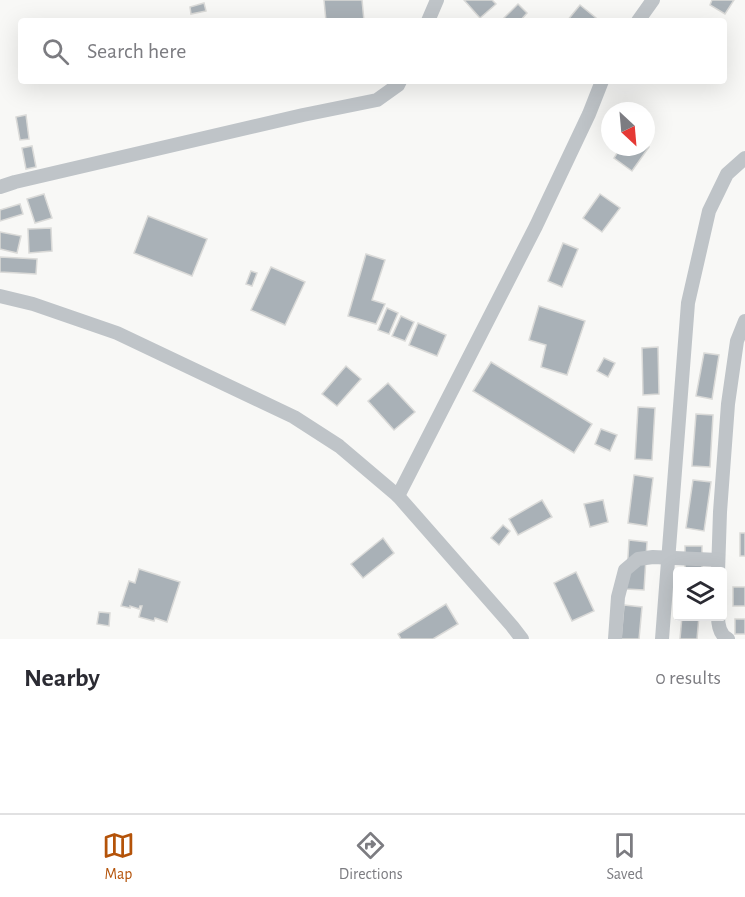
<!DOCTYPE html>
<style>
body{margin:0;font-family:"Alegreya Sans",sans-serif;background:#f2f2f3;color:#2b2b33}
.controls{position:absolute;right:18px;bottom:18px;display:grid;overflow:hidden;border-radius:6px;box-shadow:0 6px 24px #0002}
.controls button{width:54px;height:54px;display:grid;place-items:center;padding:0;border:0;border-bottom:2px solid #e1e1e2;background:#fff;color:#2b2b33;font:30px sans-serif}
.compass{position:absolute;left:601px;top:102px;width:54px;height:54px;border-radius:50%;background:#fff;box-shadow:0 6px 24px #0002;rotate:154deg}
.list{margin:0;padding:0;list-style:none}
h2{display:flex;justify-content:space-between;align-items:center;height:78px;margin:0;padding:0 24px;font-size:26px}
h2 small{font-size:20px;font-weight:400;color:#7c7c81}
.icon{flex:none;width:33px;height:33px;fill:none;stroke:currentColor;stroke-width:2;stroke-linecap:round;stroke-linejoin:round}
.map{position:relative;flex:none;width:745px;height:639px;overflow:hidden}
.search{position:absolute;background:#fff;box-shadow:0 6px 24px #0002;left:18px;right:18px;top:18px;height:66px;display:flex;align-items:center;gap:15px;box-sizing:border-box;padding:0 21px;border-radius:6px;color:#7c7c81;font-size:22px}
.sheet{height:174px;background:#fff}
nav{display:flex;justify-content:space-around;align-items:center;box-sizing:border-box;height:84px;border-top:2px solid #e1e1e2;background:#fff;font-size:16px;color:#7c7c81}
nav a{display:grid;justify-items:center;gap:3px}
nav .on{color:#b45309}
.map>svg:first-child{display:block}
</style>
<div class="map">
<svg width="745" height="639" viewBox="0 0 745 639">
<rect width="100%" height="100%" fill="#f8f8f6"/>
<g fill="#a9b1b7" stroke="#dadad8" stroke-width="1.5">
<path d="M324 0H362L364 21H326Z"/>
<path d="M464 0H492L496 4 480 18Z"/>
<path d="M712 0H734L725 14 710 5Z"/>
<path d="M204 3 206 11 191 14 190 7Z"/>
<path d="M518 4 527 13 520 21H508L504 18Z"/>
<path d="M580 5 596 18 594 21H567Z"/>
<path d="M26 115 29 139 20 140 16 117Z"/>
<path d="M646 145 649 147 632 171 614 158 621 147H646Z"/>
<path d="M32 146 36 167 26 169 22 148Z"/>
<path d="M44 194 52 218 35 223 27 199Z"/>
<path d="M600 194 620 208 602 232 583 218Z"/>
<path d="M20 204 23 214 0 221V210Z"/>
<path d="M148 216 207 239 192 276 134 253Z"/>
<path d="M51 228 52 251 29 253 28 229Z"/>
<path d="M0 232 21 236 17 253 0 249Z"/>
<path d="M563 243 578 249 562 287 548 281Z"/>
<path d="M366 254 385 260 372 300 385 304 376 324 348 316Z"/>
<path d="M0 257 37 259 36 274 0 272Z"/>
<path d="M271 267 305 282 285 325 251 310Z"/>
<path d="M251 271 257 273 252 286 246 284Z"/>
<path d="M539 306 585 321 567 375 541 367 546 345 529 340Z"/>
<path d="M387 308 398 313 389 334 378 330Z"/>
<path d="M401 316 414 322 405 341 392 336Z"/>
<path d="M418 323 446 335 437 356 409 345Z"/>
<path d="M658 347 659 394 643 395 642 348Z"/>
<path d="M704 353 719 355 712 399 696 396Z"/>
<path d="M604 358 615 363 608 377 597 371Z"/>
<path d="M491 362 592 424 574 453 473 391Z"/>
<path d="M346 366 361 379 337 406 322 394Z"/>
<path d="M388 383 415 412 394 430 368 401Z"/>
<path d="M638 407 655 408 652 460 635 459Z"/>
<path d="M696 414 713 415 710 467 692 466Z"/>
<path d="M601 429 617 435 610 451 595 444Z"/>
<path d="M634 475 653 478 647 526 628 523Z"/>
<path d="M693 480 711 482 704 531 686 528Z"/>
<path d="M542 500 552 517 518 535 509 519Z"/>
<path d="M603 500 608 522 590 527 584 504Z"/>
<path d="M503 525 510 531 499 545 491 538Z"/>
<rect x="740" y="533" width="5" height="23"/>
<path d="M383 538 394 553 363 578 351 564Z"/>
<path d="M629 540 647 542 644 590 626 589Z"/>
<rect x="685" y="546" width="17" height="26"/>
<path d="M139 569 180 582 167 622 155 618 154 621 139 617 142 606H140L139 609 130 606V608L121 606 129 581 135 583Z"/>
<path d="M576 572 594 611 572 621 554 583Z"/>
<rect x="733" y="587" width="12" height="19"/>
<path d="M446 604 458 624 433 639H401L398 634Z"/>
<path d="M624 605 642 607 639 639H621Z"/>
<path d="M99 612 110 613 109 626 97 624Z"/>
<path d="M682 616H699L697 639H680Z"/>
<rect x="735" y="619" width="10" height="15"/>
</g>
<g fill="none" stroke-linecap="round" stroke-linejoin="round">
<g stroke="#bfc4c8" stroke-width="14">
<path d="M428 21 437 0"/>
<path d="M638 21 653 0"/>
<path d="M0 187 15 182 303 115 377 100 398 85 400 81"/>
<path d="M0 296 33 304 117 333 294 417 339 446 398 496 512 626 522 639"/>
<path d="M398 496 536 226 589 114 602 81"/>
<path d="M718 572 720 512 728 404 737 341 745 321"/>
<path d="M718 616C718 625 720 635 728 639"/>
<path d="M615 639 618 597 625 570 638 559 653 557 718 560"/>
<path d="M662 639 688 303 709 211 727 174 745 158"/>
</g>
</g>
</svg>
<div class="controls">
<button><svg class="icon" aria-label="layers" viewBox="0 0 24 24"><path d="M12 4l9 5-9 5-9-5zM3 14l9 5 9-5"/></svg></button>
</div>
<svg class="compass" viewBox="-18 -18 36 36"><path d="M0-13l5 13h-10z" fill="#e53935"/><path d="M0 13l5-13h-10z" fill="#7c7c81"/></svg>
<div class="search"><svg class="icon" aria-label="search" viewBox="0 0 24 24"><circle cx="10" cy="10" r="6"/><path d="M15 15l6 6"/></svg>Search here</div>
</div>
<section class="sheet">
<h2>Nearby<small>0 results</small></h2>
<ul class="list">
</ul>
</section>
<nav>
<a class="on"><svg class="icon" aria-label="map" viewBox="0 0 24 24"><path d="M3 6l6-2 6 2 6-2v14l-6 2-6-2-6 2zM9 4v14M15 6v14"/></svg>Map</a>
<a><svg class="icon" aria-label="directions" viewBox="0 0 24 24"><path d="M12 3l9 9-9 9-9-9zM9 14v-3h6M13 9l2 2-2 2"/></svg>Directions</a>
<a><svg class="icon" aria-label="saved" viewBox="0 0 24 24"><path d="M7 4h10v16l-5-4-5 4z"/></svg>Saved</a>
</nav>
